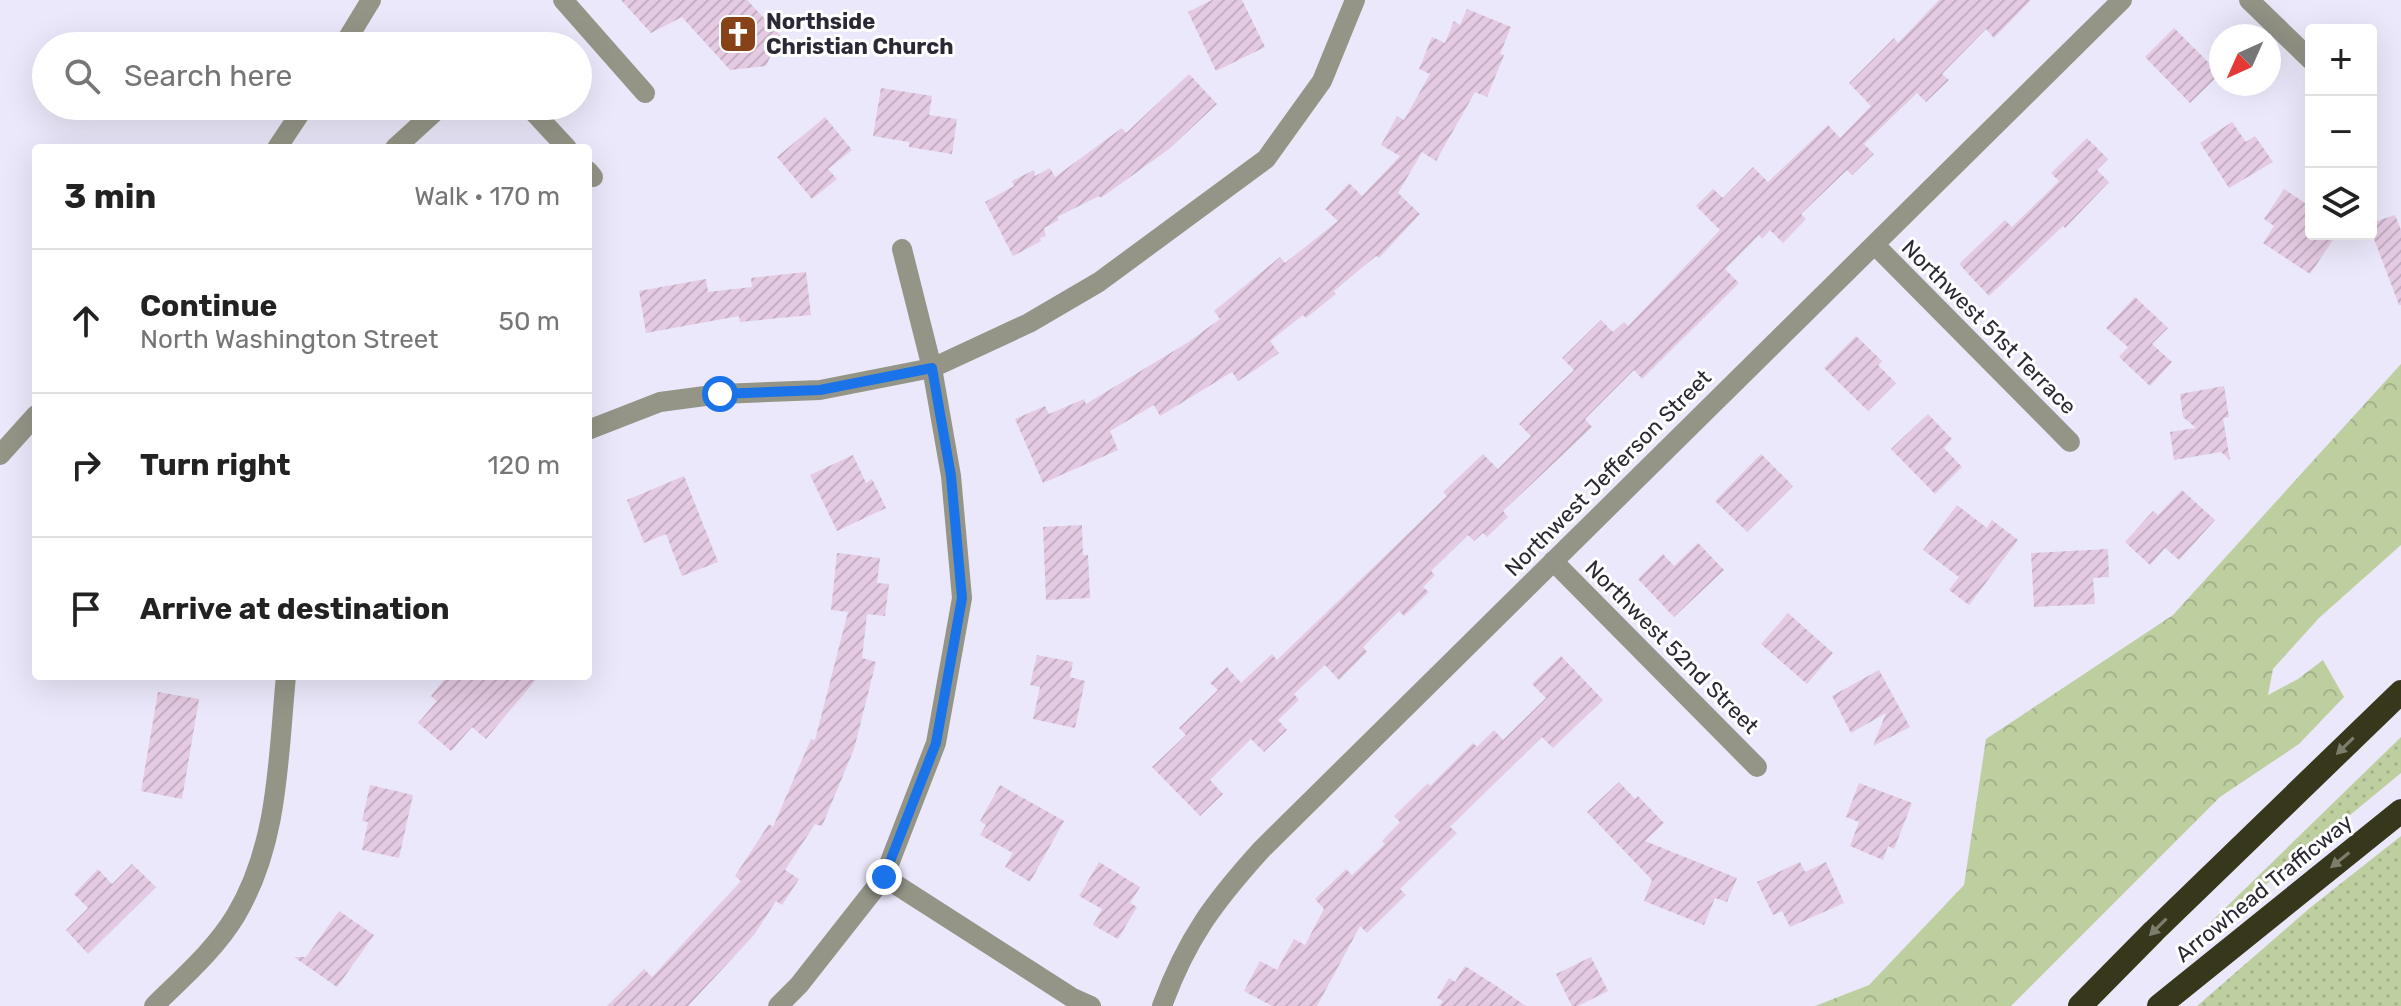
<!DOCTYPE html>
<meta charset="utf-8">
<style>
body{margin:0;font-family:Rubik,sans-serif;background:#f2f2f2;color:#222}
.controls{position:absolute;right:24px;top:24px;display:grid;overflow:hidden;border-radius:8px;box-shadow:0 8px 32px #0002}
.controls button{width:72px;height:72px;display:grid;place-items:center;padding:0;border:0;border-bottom:2px solid #e0e0e0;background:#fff;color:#222;font:40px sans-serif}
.compass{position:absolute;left:2209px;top:24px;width:72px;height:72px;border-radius:50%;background:#fff;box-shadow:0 8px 32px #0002;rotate:225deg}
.stop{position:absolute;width:24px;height:24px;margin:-18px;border:6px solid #1a73e8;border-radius:50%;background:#fff}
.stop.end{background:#1a73e8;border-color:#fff;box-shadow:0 2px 8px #0008}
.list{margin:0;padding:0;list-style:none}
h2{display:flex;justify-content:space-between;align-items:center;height:104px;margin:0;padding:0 32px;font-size:34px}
h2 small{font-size:26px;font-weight:400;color:#767676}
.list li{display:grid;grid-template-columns:52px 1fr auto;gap:24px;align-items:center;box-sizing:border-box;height:144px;padding:0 32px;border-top:2px solid #e0e0e0}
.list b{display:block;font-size:30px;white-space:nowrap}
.list p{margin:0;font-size:26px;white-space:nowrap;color:#767676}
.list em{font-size:26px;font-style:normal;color:#767676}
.icon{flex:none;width:44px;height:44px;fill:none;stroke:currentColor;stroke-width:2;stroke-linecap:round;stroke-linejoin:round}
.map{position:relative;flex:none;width:2401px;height:1006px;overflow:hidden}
.search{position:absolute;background:#fff;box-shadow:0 8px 32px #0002;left:32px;top:32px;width:560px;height:88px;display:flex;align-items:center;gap:20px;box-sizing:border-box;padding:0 28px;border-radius:44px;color:#767676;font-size:30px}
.panel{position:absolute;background:#fff;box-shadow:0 8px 32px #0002;left:32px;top:144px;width:560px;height:536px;border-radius:8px}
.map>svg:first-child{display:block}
</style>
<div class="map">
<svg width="2401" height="1006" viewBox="0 0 2401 1006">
<defs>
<pattern id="grass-dots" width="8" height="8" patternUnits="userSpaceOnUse" patternTransform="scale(2)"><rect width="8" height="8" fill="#becf9f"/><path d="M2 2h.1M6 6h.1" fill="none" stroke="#a3b28a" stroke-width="1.8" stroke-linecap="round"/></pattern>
<pattern id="forest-crowns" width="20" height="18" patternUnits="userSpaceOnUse" patternTransform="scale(2)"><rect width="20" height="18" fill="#becf9f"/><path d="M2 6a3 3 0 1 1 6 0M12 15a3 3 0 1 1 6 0" fill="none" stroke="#a3b28a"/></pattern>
<pattern id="building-hatch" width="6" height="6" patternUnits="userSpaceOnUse" patternTransform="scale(2)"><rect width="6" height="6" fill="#e4cae2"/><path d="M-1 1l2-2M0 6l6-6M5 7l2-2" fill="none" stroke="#c4aec2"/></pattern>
</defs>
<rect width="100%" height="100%" fill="#ebe8fb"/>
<g fill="url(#grass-dots)">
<path d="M2401 737V773L2183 953 2181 951Z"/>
<path d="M2401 836V1006H2197L2311 907Z"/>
</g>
<path fill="url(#forest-crowns)" d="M2401 364V545L2319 618 2273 669 2268 695 2298 679 2323 660 2344 697 2299 744 2220 797 2011 1006H1815L1869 985 1964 885 1986 739 2173 615Z"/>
<g fill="url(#building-hatch)">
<path d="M621 0H747L780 35 766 66 730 70 682 17 651 33Z"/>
<path d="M1212 0H1242L1265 47 1216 71 1188 12Z"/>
<path d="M1939 0H2031L1994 38 1986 29 1942 74 1949 80 1926 102 1917 93 1864 144 1874 154 1852 175 1847 170 1801 214 1806 219 1783 243 1770 230 1762 239 1759 235 1725 269 1739 283 1642 379 1634 370 1585 419 1592 427 1503 511 1508 517 1487 537 1483 533 1474 541 1468 535 1431 571 1435 575 1423 587 1429 592 1404 616 1399 611 1363 647 1367 652 1339 680 1325 665 1294 694 1299 700 1278 720 1287 730 1264 752 1251 739 1210 780 1223 794 1200 816 1152 767 1186 735 1179 728 1218 690 1210 683 1227 667 1241 683 1272 654 1277 660 1447 496 1443 492 1483 454 1498 469 1531 436 1519 424 1574 370 1562 358 1601 320 1613 332 1624 322 1628 326 1720 230 1696 206 1713 189 1723 198 1753 167 1768 182 1828 125 1840 138 1871 106 1849 83 1894 38 1898 43Z"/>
<path d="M1467 9 1511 27 1500 54 1504 55 1487 97 1475 92 1436 161 1422 152 1398 193 1420 214 1379 258 1376 256 1334 291 1336 294 1306 318 1303 315 1270 341 1279 353 1258 368 1238 381 1232 372 1160 416 1154 405 1110 431 1118 450 1043 483 1015 419 1045 406 1049 414 1084 399 1086 404 1187 343 1220 319 1214 311 1280 257 1285 263 1338 221 1325 209 1349 183 1362 196 1400 156 1381 145 1397 116 1404 120 1430 74 1419 69 1432 37 1445 43 1454 21 1460 25Z"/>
<path d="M2174 28 2220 74 2190 103 2145 57Z"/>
<path d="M1189 74 1217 104 1169 149 1101 198 1099 196 1057 217 1059 220 1044 228 1046 236 1040 238 1041 241 1013 256 985 202 1014 186 1012 181 1034 170 1035 176 1050 168 1055 177 1122 128 1126 133Z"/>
<path d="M881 88 932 96 929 115 957 119 952 154 909 147V142L873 136Z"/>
<path d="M825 117 852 150 828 169 837 179 812 199 777 157Z"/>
<path d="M2232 122 2246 142 2255 136 2273 162 2229 188 2200 143Z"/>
<path d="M2087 138 2108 159 2097 170 2109 182 2065 228 2063 226 1989 296 1959 264 2005 220 2012 227 2059 181 2051 173Z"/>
<path d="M2284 189 2311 207V234H2337L2310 274 2263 243 2274 226 2264 219Z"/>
<path d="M2395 215 2401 230V305H2399L2371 231V223Z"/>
<path d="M806 272 811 315 740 322 739 316 646 333 639 291 706 279 708 292 752 287 751 278Z"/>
<path d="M2135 297 2168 328 2152 344 2172 362 2150 386 2119 357 2128 347 2106 328Z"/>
<path d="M1856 336 1882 361 1878 365 1896 383 1868 411 1824 368Z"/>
<path d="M2224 386 2229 417 2223 418 2230 460 2221 452 2174 460 2170 432 2196 428 2183 417 2180 394Z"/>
<path d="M1928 414 1952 439 1944 448 1962 467 1935 494 1891 449Z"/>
<path d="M1761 454 1793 486 1747 532 1715 501Z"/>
<path d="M853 455 866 483 872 479 886 508 837 531 810 475Z"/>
<path d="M684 476 718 562 682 576 666 534 644 543 627 500Z"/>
<path d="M2182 490 2215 520 2179 560 2165 548 2150 565 2125 542 2153 511 2158 515Z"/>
<path d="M1957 505 1987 528 1992 520 2018 540 1969 605 1949 590 1959 577 1923 550Z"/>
<path d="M1082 525 1083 555H1088L1090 598 1046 600 1043 527Z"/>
<path d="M1698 543 1724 570 1674 617 1638 579 1663 554 1674 566Z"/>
<path d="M2108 549 2109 577 2093 578 2095 604 2034 607 2031 553Z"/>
<path d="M837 553 880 558 877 583 889 584 885 616 867 614 862 658 876 662 854 749 822 826 815 824 785 870 799 879 782 905 776 901 754 935 688 1006H607L644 969 652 977 741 881 735 876 769 824 773 827 811 739 815 740 848 612 831 610Z"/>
<path d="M1788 613 1833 653 1807 684 1761 644Z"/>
<path d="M1037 655 1073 662 1070 677 1085 681 1075 728 1033 719 1040 687 1030 685Z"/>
<path d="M1561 656 1603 700 1553 748 1542 737 1450 827 1457 833 1400 889 1406 895 1367 933 1360 926 1317 1006H1272L1244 991 1260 961 1277 970 1294 939 1305 945 1324 909 1315 899 1346 869 1352 875 1385 844 1382 841 1400 822 1394 816 1428 783 1430 786 1473 743 1477 747 1494 730 1503 740 1546 698 1532 684Z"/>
<path d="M1879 670 1910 727 1873 746 1886 713 1851 733 1832 696Z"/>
<path d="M447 676H539L486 739 472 727 451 751 418 723 437 701 431 696Z"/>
<path d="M158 692 199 699 182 799 141 791Z"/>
<path d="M1619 782 1635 799 1638 796 1664 823 1645 841 1737 878 1727 902 1715 898 1704 925 1644 901 1652 880 1587 812Z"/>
<path d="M1859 783 1912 803 1894 849 1888 846 1883 860 1850 846 1859 822 1846 817Z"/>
<path d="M370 785 413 795 399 858 362 850 368 822 362 821Z"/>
<path d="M1000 785 1064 821 1030 882 1005 867 1013 853 980 835 986 825 980 821Z"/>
<path d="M1099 862 1140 887 1130 903 1137 907 1118 939 1093 925 1102 909 1079 896Z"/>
<path d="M1800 862 1805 872 1826 862 1844 903 1790 927 1782 911 1773 915 1757 882Z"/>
<path d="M132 864 156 887 88 954 66 930 88 908 74 894 98 869 112 884Z"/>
<path d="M339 911 374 935 337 987 294 957H306Z"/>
<path d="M1591 957 1608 991 1578 1006H1572L1556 974Z"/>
<path d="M1465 966 1498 987 1526 1006H1439L1443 1001 1437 998 1449 978 1455 982Z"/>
</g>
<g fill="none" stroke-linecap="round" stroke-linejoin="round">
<g stroke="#949587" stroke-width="20">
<path d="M563 0 645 93"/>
<path d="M2249 0 2311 60"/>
<path d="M343 46 371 0"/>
<path d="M528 106 567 148"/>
<path d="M277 148 305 106"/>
<path d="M395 148 441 106"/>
<path d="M588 171 593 177"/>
<path d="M1875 245 2070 442"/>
<path d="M588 430 660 402 720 394 820 390 932 368 1029 323 1099 282 1266 159 1322 81 1355 0"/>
<path d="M0 455 36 415"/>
<path d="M1553 561 1757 767"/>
<path d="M884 877 1071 997 1091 1006"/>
<path d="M154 1006C183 977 215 950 236 915 279 843 278 757 286 676"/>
<path d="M778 1006 799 985 884 877 936 743 962 598 951 476 932 368 902 249"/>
<path d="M1162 1006C1187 938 1214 902 1262 849L2122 0"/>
</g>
<g stroke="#37371c" stroke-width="24">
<path d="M2080 1006 2154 931 2401 692"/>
<path d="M2159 1006 2401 811"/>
</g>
</g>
<defs><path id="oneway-solid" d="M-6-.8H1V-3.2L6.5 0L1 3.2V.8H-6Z" transform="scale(2)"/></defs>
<g fill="#7d7d6b">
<use href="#oneway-solid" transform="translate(2345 746) rotate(136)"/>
<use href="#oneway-solid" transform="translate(2340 860) rotate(141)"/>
<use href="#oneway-solid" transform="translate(2158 927) rotate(135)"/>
</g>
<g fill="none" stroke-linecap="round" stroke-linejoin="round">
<path stroke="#1a73e8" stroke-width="10" d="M720 394 820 390 932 368 951 476 962 598 936 743 884 877"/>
</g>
<defs>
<g id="church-square" transform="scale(2)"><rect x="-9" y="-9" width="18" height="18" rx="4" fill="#874217" stroke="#fff"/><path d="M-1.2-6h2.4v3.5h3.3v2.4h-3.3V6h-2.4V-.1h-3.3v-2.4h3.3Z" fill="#fff"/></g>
</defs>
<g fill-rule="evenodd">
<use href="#church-square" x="738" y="34"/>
</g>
<g text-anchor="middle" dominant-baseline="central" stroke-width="6" stroke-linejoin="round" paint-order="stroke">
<g font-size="22" font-weight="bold" fill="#2b2935" stroke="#fff" text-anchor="start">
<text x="766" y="21">Northside<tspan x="766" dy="25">Christian Church</tspan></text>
</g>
<g font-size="22" fill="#2b2935" stroke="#fff">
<text transform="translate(1989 327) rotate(45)">Northwest 51st Terrace</text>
<text transform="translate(1608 473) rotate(-45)">Northwest Jefferson Street</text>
<text transform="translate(1672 647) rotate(45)">Northwest 52nd Street</text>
<text transform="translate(2264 888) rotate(-39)">Arrowhead Trafficway</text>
</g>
</g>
</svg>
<div class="controls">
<button>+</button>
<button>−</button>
<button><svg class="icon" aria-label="layers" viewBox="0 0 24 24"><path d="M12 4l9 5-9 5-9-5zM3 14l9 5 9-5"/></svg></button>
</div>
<svg class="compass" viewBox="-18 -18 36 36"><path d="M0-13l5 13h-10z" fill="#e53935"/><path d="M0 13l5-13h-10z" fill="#767676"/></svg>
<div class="stop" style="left:720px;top:394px"></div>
<div class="stop end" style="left:884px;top:877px"></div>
<div class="search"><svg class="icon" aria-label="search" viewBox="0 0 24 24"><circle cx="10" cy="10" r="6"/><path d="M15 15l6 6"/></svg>Search here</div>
<section class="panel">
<h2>3 min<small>Walk · 170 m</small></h2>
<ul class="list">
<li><svg class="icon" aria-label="ahead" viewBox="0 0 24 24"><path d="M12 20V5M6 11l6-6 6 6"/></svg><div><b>Continue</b><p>North Washington Street</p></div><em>50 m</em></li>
<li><svg class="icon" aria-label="right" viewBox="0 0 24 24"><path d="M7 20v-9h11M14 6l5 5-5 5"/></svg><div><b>Turn right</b></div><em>120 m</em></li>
<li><svg class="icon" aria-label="arrive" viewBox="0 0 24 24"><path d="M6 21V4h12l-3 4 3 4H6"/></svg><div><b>Arrive at destination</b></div></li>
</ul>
</section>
</div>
